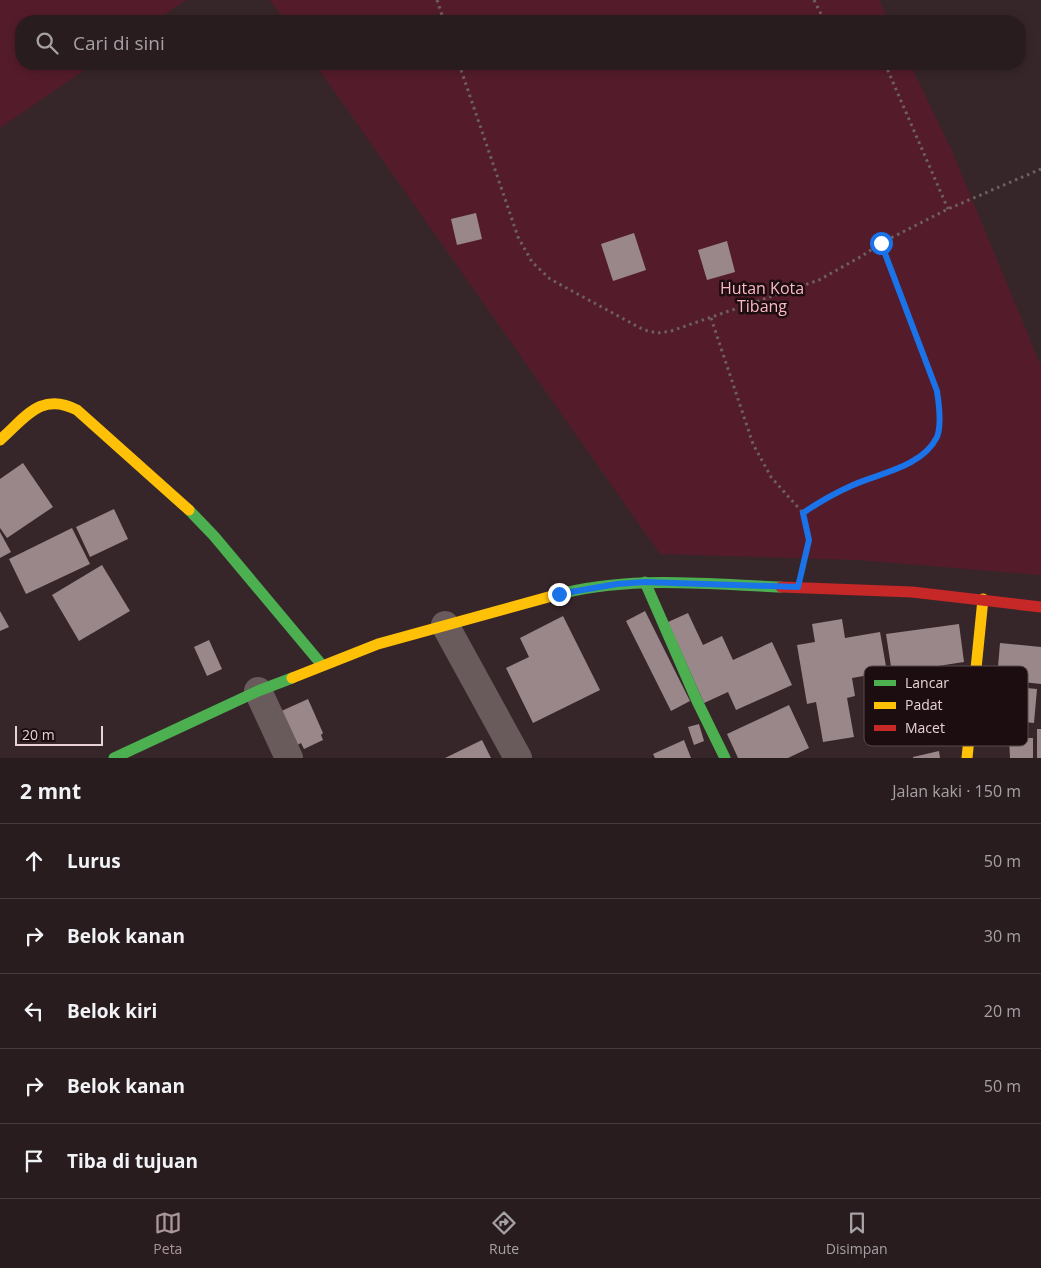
<!DOCTYPE html>
<html lang="id">
<meta charset="utf-8">
<style>
body{margin:0;font-family:"Open Sans",sans-serif;background:#35292c;color:#f1f3f6}
.scale{position:absolute;left:15px;bottom:12px;width:88px;box-sizing:border-box;padding-left:5px;border:2px solid #e8d2d5;border-top:0;font-size:14px;line-height:18px;white-space:nowrap;color:#e8d2d5;-webkit-text-stroke:4px #1c0e10;paint-order:stroke}
.stop{position:absolute;width:15px;height:15px;margin:-11px;border:4px solid #1a73e8;border-radius:50%;background:#fff}
.stop.end{background:#1a73e8;border-color:#fff;box-shadow:0 1px 5px #0008}
.list{margin:0;padding:0;list-style:none}
h2{display:flex;justify-content:space-between;align-items:center;height:65px;margin:0;padding:0 20px;font-size:21px}
h2 small{font-size:16px;font-weight:400;color:#a5a1a4}
.list li{display:grid;grid-template-columns:32px 1fr auto;gap:15px;align-items:center;box-sizing:border-box;height:75px;padding:0 20px;border-top:1px solid #453a3d}
.list b{display:block;font-size:19px;white-space:nowrap}
.list em{font-size:16px;font-style:normal;color:#a5a1a4}
.icon{flex:none;width:28px;height:28px;fill:none;stroke:currentColor;stroke-width:2;stroke-linecap:round;stroke-linejoin:round}
.map{position:relative;flex:none;width:1041px;height:758px;overflow:hidden}
.search{position:absolute;background:#291c1f;box-shadow:0 2px 8px #0003;left:15px;right:15px;top:15px;height:55px;display:flex;align-items:center;gap:12px;box-sizing:border-box;padding:0 18px;border-radius:20px;color:#a5a1a4;font-size:19px}
.sheet{height:440px;background:#291c1f}
nav{display:flex;justify-content:space-around;align-items:center;box-sizing:border-box;height:70px;border-top:1px solid #453a3d;background:#291c1f;font-size:14px;color:#a5a1a4}
nav a{display:grid;justify-items:center;gap:2px}
nav .on{color:#aa9699}
.map>svg:first-child{display:block}
</style>
<div class="map">
<svg width="1041" height="758" viewBox="0 0 1041 758">
<rect width="100%" height="100%" fill="#372629"/>
<g fill="#541c2a">
<path d="M0 0H186L155 21H21V64H93L0 128Z"/>
<path d="M270 0H879L889 21H285Z"/>
<path d="M315 64H910L952 151 1041 366V575L857 560 660 554Z"/>
</g>
<g fill="#99878a">
<path d="M476 213 482 239 457 245 451 219Z"/>
<path d="M634 233 646 270 613 281 601 244Z"/>
<path d="M727 241 735 272 707 280 698 250Z"/>
<path d="M23 463 53 507 7 538 0 528V479Z"/>
<path d="M114 509 128 539 90 557 76 527Z"/>
<path d="M72 528 90 564 26 594 9 559Z"/>
<path d="M0 532 11 552 0 558Z"/>
<path d="M102 565 130 611 79 641 52 595Z"/>
<path d="M0 611 9 627 0 631Z"/>
<path d="M645 611 690 701 671 711 626 621Z"/>
<path d="M688 613 703 645 722 636 733 660 772 642 792 685 736 710 728 692 704 703 668 622Z"/>
<path d="M563 616 600 690 533 723 506 668 529 657 520 638Z"/>
<path d="M842 619 845 638 880 632 887 672 852 678 855 696 847 698 854 737 823 742 816 702 807 704 797 645 815 642 812 624Z"/>
<path d="M959 624 964 662 892 673 886 634Z"/>
<path d="M209 640 222 669 207 676 194 647Z"/>
<path d="M1000 643 1041 647V684L997 679Z"/>
<path d="M1005 686 1037 689 1034 723 1002 720Z"/>
<path d="M308 699 323 733 321 735 323 740 304 749 301 743 292 748 277 713Z"/>
<path d="M789 705 809 748 788 758H738L727 734Z"/>
<path d="M699 724 704 741 694 745 688 727Z"/>
<rect x="1037" y="729" width="4" height="29"/>
<path d="M1009 738H1033V758H1010Z"/>
<path d="M482 740 491 758H445Z"/>
<path d="M684 740 691 758H655L653 754Z"/>
<path d="M939 751 940 758H913V757Z"/>
</g>
<g fill="none" stroke-linecap="round" stroke-linejoin="round">
<g stroke="#6d6062" stroke-width="3" stroke-dasharray="2.5 4" stroke-linecap="butt">
<path d="M437 0 444 21"/>
<path d="M814 0 823 18 826 21"/>
<path d="M459 64 518 237 532 262 550 279 644 330 658 333 671 331 819 280 862 256 881 243 948 209 1041 169"/>
<path d="M885 64 948 209"/>
<path d="M711 318 753 444 771 477 803 513 809 540 805 559"/>
<path d="M803 513C819 502 835 493 853 485 880 473 923 467 937 437 942 425 939 404 937 391L881 243"/>
</g>
<g stroke="#695a5c" stroke-width="28">
<path d="M445 625 518 758"/>
<path d="M258 691 289 758"/>
</g>
<g stroke="#4caf50" stroke-width="11">
<path d="M189 510 214 536 322 665"/>
<path d="M645 582 697 701 725 758"/>
<path d="M552 596C627 575 705 584 781 587"/>
<path d="M114 758 258 691 292 678"/>
</g>
<g stroke="#ffc107" stroke-width="11">
<path d="M0 440C25 418 41 391 77 410L189 510"/>
<path d="M292 678 378 644 552 596"/>
<path d="M967 758 983 599"/>
</g>
<path stroke="#c62828" stroke-width="11" d="M781 587 912 592 1041 607"/>
</g>
<g fill="none" stroke-linecap="round" stroke-linejoin="round">
<path stroke="#1a73e8" stroke-width="6" d="M559 594 617 584 645 582 798 587 809 540 803 513C819 502 835 493 853 485 880 473 922 467 937 437 942 425 939 404 937 391L881 243"/>
</g>
<g text-anchor="middle" dominant-baseline="central" stroke-width="5" stroke-linejoin="round" paint-order="stroke">
<g font-size="16" fill="#fcb8c2" stroke="#1c0e10">
<text x="762" y="288">Hutan Kota<tspan x="762" dy="18">Tibang</tspan></text>
</g>
</g>
<rect x="864" y="666" width="164" height="80" rx="8" fill="#1c0e10" stroke="#59494b" stroke-width="1"/>
<rect x="874" y="680" width="22" height="6" fill="#4caf50"/>
<rect x="874" y="702" width="22" height="7" fill="#ffc107"/>
<rect x="874" y="725" width="22" height="6" fill="#c62828"/>
<g font-size="14" fill="#e8d2d5">
<text x="905" y="688">Lancar</text>
<text x="905" y="710">Padat</text>
<text x="905" y="733">Macet</text>
</g>
</svg>
<div class="scale">20 m</div>
<div class="stop" style="left:881px;top:243px"></div>
<div class="stop end" style="left:559px;top:594px"></div>
<div class="search"><svg class="icon" aria-label="search" viewBox="0 0 24 24"><circle cx="10" cy="10" r="6"/><path d="M15 15l6 6"/></svg>Cari di sini</div>
</div>
<section class="sheet">
<h2>2 mnt<small>Jalan kaki · 150 m</small></h2>
<ul class="list">
<li><svg class="icon" aria-label="ahead" viewBox="0 0 24 24"><path d="M12 20V5M6 11l6-6 6 6"/></svg><div><b>Lurus</b></div><em>50 m</em></li>
<li><svg class="icon" aria-label="right" viewBox="0 0 24 24"><path d="M7 20v-9h11M14 6l5 5-5 5"/></svg><div><b>Belok kanan</b></div><em>30 m</em></li>
<li><svg class="icon" aria-label="left" viewBox="0 0 24 24"><path d="M17 20v-9H6M10 6l-5 5 5 5"/></svg><div><b>Belok kiri</b></div><em>20 m</em></li>
<li><svg class="icon" aria-label="right" viewBox="0 0 24 24"><path d="M7 20v-9h11M14 6l5 5-5 5"/></svg><div><b>Belok kanan</b></div><em>50 m</em></li>
<li><svg class="icon" aria-label="arrive" viewBox="0 0 24 24"><path d="M6 21V4h12l-3 4 3 4H6"/></svg><div><b>Tiba di tujuan</b></div></li>
</ul>
</section>
<nav>
<a class="on"><svg class="icon" aria-label="map" viewBox="0 0 24 24"><path d="M3 6l6-2 6 2 6-2v14l-6 2-6-2-6 2zM9 4v14M15 6v14"/></svg>Peta</a>
<a><svg class="icon" aria-label="directions" viewBox="0 0 24 24"><path d="M12 3l9 9-9 9-9-9zM9 14v-3h6M13 9l2 2-2 2"/></svg>Rute</a>
<a><svg class="icon" aria-label="saved" viewBox="0 0 24 24"><path d="M7 4h10v16l-5-4-5 4z"/></svg>Disimpan</a>
</nav>
